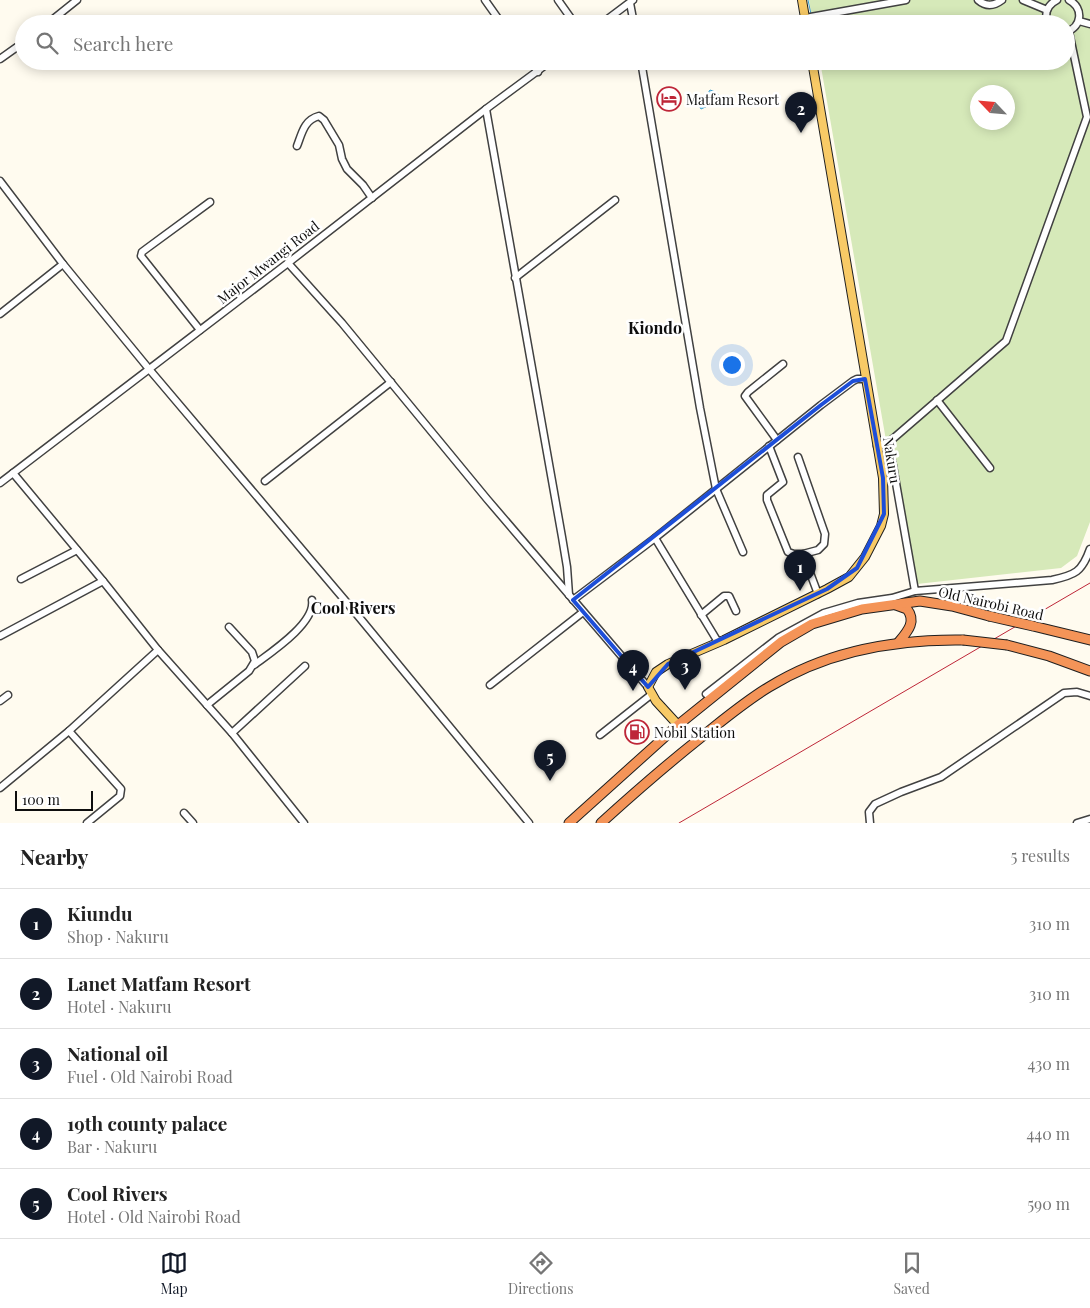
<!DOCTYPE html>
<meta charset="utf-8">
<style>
body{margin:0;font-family:"Playfair Display",serif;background:#f2f2f2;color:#222}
.compass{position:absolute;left:970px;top:85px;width:45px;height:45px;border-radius:50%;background:#fff;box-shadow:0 2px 12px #0003;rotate:296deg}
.scale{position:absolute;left:15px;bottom:12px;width:78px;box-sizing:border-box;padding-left:5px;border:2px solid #0e0e0e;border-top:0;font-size:14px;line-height:18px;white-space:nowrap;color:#0e0e0e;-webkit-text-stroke:4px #fff;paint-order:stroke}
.you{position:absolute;left:731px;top:364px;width:18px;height:18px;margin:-12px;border:4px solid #fff;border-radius:50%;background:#1a73e8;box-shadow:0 0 0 8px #1a73e833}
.badge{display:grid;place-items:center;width:32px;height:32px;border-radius:50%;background:#111827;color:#fff;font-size:16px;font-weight:700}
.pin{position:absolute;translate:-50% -41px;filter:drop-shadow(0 1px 2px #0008)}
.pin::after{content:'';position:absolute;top:26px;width:18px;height:15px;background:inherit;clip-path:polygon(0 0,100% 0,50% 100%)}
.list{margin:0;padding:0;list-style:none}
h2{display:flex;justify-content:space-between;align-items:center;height:65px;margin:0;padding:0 20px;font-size:21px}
h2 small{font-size:16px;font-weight:400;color:#767676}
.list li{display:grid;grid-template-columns:32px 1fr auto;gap:15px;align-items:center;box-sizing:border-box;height:70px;padding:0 20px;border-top:1px solid #e0e0e0}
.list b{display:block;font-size:19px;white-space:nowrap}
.list p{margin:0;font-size:16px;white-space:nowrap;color:#767676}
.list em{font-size:16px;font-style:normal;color:#767676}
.icon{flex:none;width:28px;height:28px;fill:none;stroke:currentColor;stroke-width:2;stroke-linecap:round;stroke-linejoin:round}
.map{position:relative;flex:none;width:1090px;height:823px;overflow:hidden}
.search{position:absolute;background:#fff;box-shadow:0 2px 12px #0003;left:15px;right:15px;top:15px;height:55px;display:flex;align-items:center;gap:12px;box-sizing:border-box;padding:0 18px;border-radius:28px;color:#767676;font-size:19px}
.sheet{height:415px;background:#fff}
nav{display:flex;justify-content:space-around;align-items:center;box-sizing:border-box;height:70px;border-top:1px solid #e0e0e0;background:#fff;font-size:14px;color:#767676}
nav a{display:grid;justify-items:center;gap:2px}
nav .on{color:#111827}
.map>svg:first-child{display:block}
</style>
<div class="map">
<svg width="1090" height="823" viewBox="0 0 1090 823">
<rect width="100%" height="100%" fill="#fffbef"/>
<path fill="#d6e9b9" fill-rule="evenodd" d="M809 0H1090V522L1077 556 1061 568 917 584 887 446 820 61H1066V24H813ZM978 92H1008V122H978Z"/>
<path fill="#b4e2f6" stroke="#3b9ecd" d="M710 90 716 92 724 102 719 106 712 104 701 109 698 104 708 99V93Z"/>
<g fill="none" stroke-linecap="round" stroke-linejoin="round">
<path stroke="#3b9ecd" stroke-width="1" d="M808 0 811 14"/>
<g stroke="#414141" stroke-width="9">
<g id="minor">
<path d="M485 0 502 24"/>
<path d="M558 0 575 24"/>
<path d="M978 0C986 7 994 6 1002 0"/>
<path d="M1023 0 1047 10"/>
<path d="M630 3 634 24"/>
<path d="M805 18 906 0"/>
<path d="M1079 21 1090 24"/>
<path d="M47 24 77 0"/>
<path d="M601 24 633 0"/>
<path d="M1048 24C1044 14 1047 5 1057 0"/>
<path d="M1066 32C1082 27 1084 8 1069 0"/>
<path d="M0 59 24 42"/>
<path d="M530 61 538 72"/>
<path d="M641 61 700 408 716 489 743 552"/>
<path d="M486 109 562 537 567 567 569 595"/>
<path d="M297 146C302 133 304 120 319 116L324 120 339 145 342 159 347 169 363 185 372 198"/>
<path d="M0 181 63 264 149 369 354 611 529 823"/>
<path d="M288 263 342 323 487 499 648 687"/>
<path d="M515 278 615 200"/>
<path d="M0 314 63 264"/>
<path d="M200 330 141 256 142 252 146 249 210 202"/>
<path d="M937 400 990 468"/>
<path d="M777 440 745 396 748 392 783 364"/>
<path d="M888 443 1006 341 1087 117 1069 32"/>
<path d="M769 446 783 482 767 495V500L788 552 794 554H803L818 594"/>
<path d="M877 446 888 443 893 466 915 591 1052 580C1075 575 1082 572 1090 549"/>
<path d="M798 457 825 534 824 544 818 550 803 554"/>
<path d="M13 473 103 581 158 650 232 733 304 823"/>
<path d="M265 481 391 382"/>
<path d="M0 483 288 263 486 109 551 61"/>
<path d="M655 538 718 642"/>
<path d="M21 579 77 550"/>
<path d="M573 600 655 538 821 405 853 381 857 379H865"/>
<path d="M701 615 724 596H729L736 611"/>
<path d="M0 636 103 581"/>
<path d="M254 665C270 653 316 623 312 600"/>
<path d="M490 685 583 612"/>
<path d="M706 694 778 638 824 613 858 603 892 598 915 591"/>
<path d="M0 701 8 695"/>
<path d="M207 705 249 671 255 661 252 652 229 627"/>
<path d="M69 731 121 789 120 796 87 823"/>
<path d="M232 733 305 666"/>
<path d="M600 735 652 694"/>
<path d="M0 788 69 731 158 650"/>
<path d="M184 813 193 823"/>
<path d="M870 823 869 812 875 804 901 792 941 777 1064 693 1077 692 1090 696"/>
<path d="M1077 823 1090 819"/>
</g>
</g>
<g stroke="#1f1f1f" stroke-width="10">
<g id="major">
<path d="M802 0 806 24"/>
<path d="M678 725 656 701 648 687 656 672 668 664 724 640 827 589 849 577 865 557 881 526 884 514 883 478 812 61"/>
</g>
</g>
<g stroke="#1f1f1f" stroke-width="11">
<g id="highway">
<path d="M896 605 907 609C917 622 907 632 898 643"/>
<path d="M1033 626 1090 640"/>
<path d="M1007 645 1049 656 1090 671"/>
<path d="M569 823 678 725 781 642 812 624 862 609 920 601 952 606 989 616"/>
<path d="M601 823C633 794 665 766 699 739 722 721 744 702 769 687 827 651 895 639 963 640"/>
</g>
</g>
<use href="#minor" stroke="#fff" stroke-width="6"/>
<use href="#major" stroke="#f8ca66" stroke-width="8"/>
<use href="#highway" stroke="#f49458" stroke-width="9"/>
<path stroke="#be2638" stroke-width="1" d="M679 823 1090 583"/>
<g stroke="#1f1f1f" stroke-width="11" stroke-linecap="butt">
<g id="highway-bridge">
<path d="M989 616 1033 626"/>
<path d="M963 640 1007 645"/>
</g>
</g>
<use href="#highway-bridge" stroke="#f49458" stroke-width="9"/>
</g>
<path fill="none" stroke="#1d4ed8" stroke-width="4" stroke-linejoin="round" d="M865 379 883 478 884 514 857 568 827 589 668 664 648 687 573 600 821 405 853 381Z"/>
<defs>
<g id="hotel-ring" transform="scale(1.25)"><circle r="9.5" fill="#fff" stroke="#be2638" stroke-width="1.5"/><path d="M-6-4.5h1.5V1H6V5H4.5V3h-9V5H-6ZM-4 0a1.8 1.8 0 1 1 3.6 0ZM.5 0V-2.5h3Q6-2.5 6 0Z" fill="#be2638"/></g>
<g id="fuel-ring" transform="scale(1.25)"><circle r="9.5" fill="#fff" stroke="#be2638" stroke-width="1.5"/><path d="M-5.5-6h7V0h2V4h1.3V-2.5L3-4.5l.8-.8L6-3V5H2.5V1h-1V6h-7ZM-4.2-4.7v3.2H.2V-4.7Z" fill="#be2638"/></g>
</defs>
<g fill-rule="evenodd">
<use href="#hotel-ring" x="669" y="99"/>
<use href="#fuel-ring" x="637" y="732"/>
</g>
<g text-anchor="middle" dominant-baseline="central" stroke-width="5" stroke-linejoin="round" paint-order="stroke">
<g font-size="14" fill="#0e0e0e" stroke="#fff" text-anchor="start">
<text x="686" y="99">Matfam Resort</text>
<text x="654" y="732">Nobil Station</text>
</g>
<g font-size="14" fill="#0e0e0e" stroke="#fff">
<text transform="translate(268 262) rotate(-38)">Major Mwangi Road</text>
<text transform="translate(892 460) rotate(81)">Nakuru</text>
<text transform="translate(991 603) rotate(13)">Old Nairobi Road</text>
</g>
<g font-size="16" font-weight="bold" fill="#0e0e0e" stroke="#fff">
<text x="655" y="327">Kiondo</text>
<text x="353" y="607">Cool Rivers</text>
</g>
</g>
</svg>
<svg class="compass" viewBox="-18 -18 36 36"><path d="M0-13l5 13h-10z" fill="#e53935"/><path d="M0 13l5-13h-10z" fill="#767676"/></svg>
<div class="scale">100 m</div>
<div class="you"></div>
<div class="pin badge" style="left:800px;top:591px">1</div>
<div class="pin badge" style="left:801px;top:133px">2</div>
<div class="pin badge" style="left:685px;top:690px">3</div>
<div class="pin badge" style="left:633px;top:691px">4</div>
<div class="pin badge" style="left:550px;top:781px">5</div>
<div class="search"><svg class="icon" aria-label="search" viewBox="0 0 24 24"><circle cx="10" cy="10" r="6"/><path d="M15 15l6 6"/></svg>Search here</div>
</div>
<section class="sheet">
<h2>Nearby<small>5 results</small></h2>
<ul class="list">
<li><span class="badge">1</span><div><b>Kiundu</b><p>Shop · Nakuru</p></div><em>310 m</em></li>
<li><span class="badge">2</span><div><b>Lanet Matfam Resort</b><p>Hotel · Nakuru</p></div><em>310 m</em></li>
<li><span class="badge">3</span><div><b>National oil</b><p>Fuel · Old Nairobi Road</p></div><em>430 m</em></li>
<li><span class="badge">4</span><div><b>19th county palace</b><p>Bar · Nakuru</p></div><em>440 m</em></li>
<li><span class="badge">5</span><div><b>Cool Rivers</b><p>Hotel · Old Nairobi Road</p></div><em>590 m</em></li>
</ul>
</section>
<nav>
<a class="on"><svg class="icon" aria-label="map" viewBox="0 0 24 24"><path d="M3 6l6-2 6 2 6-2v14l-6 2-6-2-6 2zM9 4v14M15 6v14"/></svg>Map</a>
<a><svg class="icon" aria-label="directions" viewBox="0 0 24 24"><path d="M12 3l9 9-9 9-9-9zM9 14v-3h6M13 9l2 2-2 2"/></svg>Directions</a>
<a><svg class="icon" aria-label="saved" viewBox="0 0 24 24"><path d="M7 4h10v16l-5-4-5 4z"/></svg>Saved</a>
</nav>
